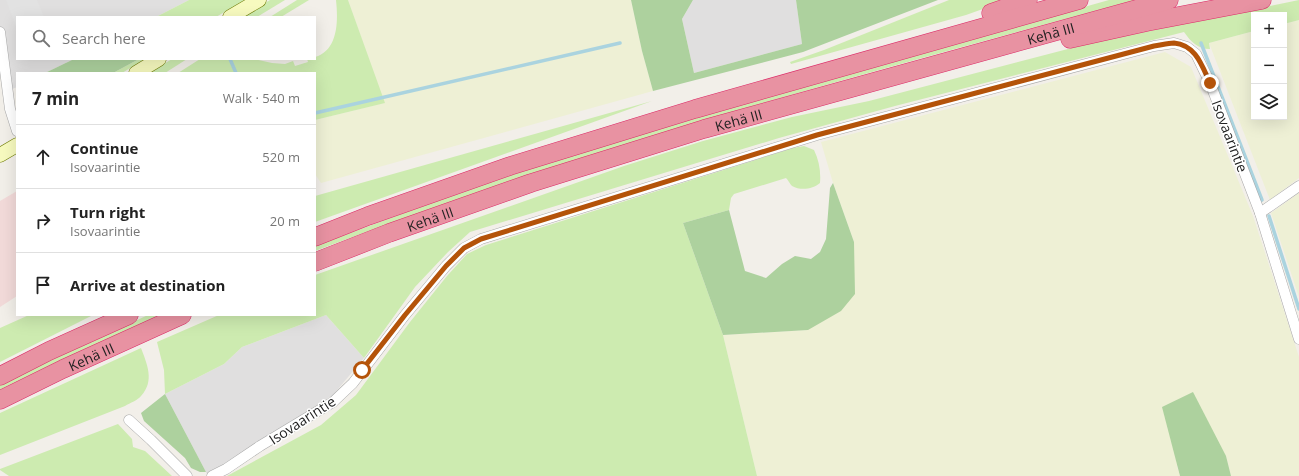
<!DOCTYPE html>
<meta charset="utf-8">
<style>
body{margin:0;font-family:"Open Sans",sans-serif;background:#f6f6f6;color:#222}
.controls{position:absolute;right:12px;top:12px;display:grid;overflow:hidden;border-radius:0px;box-shadow:0 4px 16px #0002}
.controls button{width:36px;height:36px;display:grid;place-items:center;padding:0;border:0;border-bottom:1px solid #e0e0e0;background:#fff;color:#222;font:20px sans-serif}
.stop{position:absolute;width:12px;height:12px;margin:-9px;border:3px solid #b45309;border-radius:50%;background:#fff}
.stop.end{background:#b45309;border-color:#fff;box-shadow:0 1px 4px #0008}
.list{margin:0;padding:0;list-style:none}
h2{display:flex;justify-content:space-between;align-items:center;height:52px;margin:0;padding:0 16px;font-size:17px}
h2 small{font-size:13px;font-weight:400;color:#767676}
.list li{display:grid;grid-template-columns:26px 1fr auto;gap:12px;align-items:center;box-sizing:border-box;height:64px;padding:0 16px;border-top:1px solid #e0e0e0}
.list b{display:block;font-size:15px;white-space:nowrap}
.list p{margin:0;font-size:13px;white-space:nowrap;color:#767676}
.list em{font-size:13px;font-style:normal;color:#767676}
.icon{flex:none;width:22px;height:22px;fill:none;stroke:currentColor;stroke-width:2;stroke-linecap:round;stroke-linejoin:round}
.map{position:relative;flex:none;width:1299px;height:476px;overflow:hidden}
.search{position:absolute;background:#fff;box-shadow:0 4px 16px #0002;left:16px;top:16px;width:300px;height:44px;display:flex;align-items:center;gap:10px;box-sizing:border-box;padding:0 14px;border-radius:0px;color:#767676;font-size:15px}
.panel{position:absolute;background:#fff;box-shadow:0 4px 16px #0002;left:16px;top:72px;width:300px;height:244px;border-radius:0px}
.map>svg:first-child{display:block}
</style>
<div class="map">
<svg width="1299" height="476" viewBox="0 0 1299 476">
<rect width="100%" height="100%" fill="#f2efe9"/>
<g fill="#e0dfdf">
<path d="M0 0H189L156 17H17V59H74L45 73H17V87L10 90 0 41Z"/>
<path d="M693 0H796L802 44 694 73 682 19Z"/>
<path d="M326 315 364 358 333 395 253 445 208 476 165 394 224 364 242 347Z"/>
</g>
<path fill="#f2dad9" d="M17 191V296L0 307V201Z"/>
<g fill="#eef0d5">
<path d="M348 0H631L642 51 653 91 321 183 315 174V120L384 103Z"/>
<path d="M1299 20V178L1270 200 1209 43 1254 31V117H1284V24Z"/>
<path d="M1165 52 1191 67 1253 216 1299 357V476H1231L1226 456 1177 466 1180 476H757L723 335 808 330 854 242 833 183 821 142Z"/>
<path d="M1299 193V297L1271 213Z"/>
</g>
<g fill="#cdebb0">
<path d="M189 0H245L216 17H156Z"/>
<path d="M270 0H285L257 17H244L248 13Z"/>
<path d="M297 0H309L281 17H270Z"/>
<path d="M336 0H348L385 103 315 120V73H178L200 59H254L272 63 285 64 293 61 295 66 308 62 307 59H315V57C339 50 338 19 336 0Z"/>
<path d="M949 0H1008L966 15 791 64 790 62 824 50Z"/>
<path d="M1109 0H1136C860 74 583 149 315 251V246L469 189 651 129Z"/>
<path d="M1299 0V20L1284 24V15H1254V31L1209 43 1210 49C1198 49 1191 42 1184 32L895 106 779 138 470 232 448 252 415 287 364 358 326 315 242 347 224 364 165 394 164 370 157 342 219 315H315V275L624 166 703 141 792 117 869 101 1087 44Z"/>
<path d="M139 59H145L122 73H113Z"/>
<path d="M172 59H187L165 73H149Z"/>
<path d="M652 101 315 222V196Z"/>
<path d="M804 146 814 150C819 160 821 172 820 183 813 189 801 191 792 186 790 184 788 180 786 178L734 194 731 198 729 210 683 223 723 335 757 476H227L321 425 356 395 410 322 447 276 467 254 486 245 793 148Z"/>
<path d="M29 315H93L0 362V328Z"/>
<path d="M148 315H159L0 390V384L13 378Z"/>
<path d="M141 348C147 364 155 381 141 396 138 400 130 403 125 406L0 455V413Z"/>
<path d="M118 424 132 439 133 447 145 451 172 476H9L0 470V469Z"/>
</g>
<g fill="#add19e">
<path d="M631 0H693L682 19 694 73 802 44 796 0H938L803 52 653 91 642 51Z"/>
<path d="M74 59H139L113 73H45Z"/>
<path d="M833 183 854 242 855 294 841 311 808 330 723 335 683 223 729 210 745 271 766 278 782 264 795 256 811 259 820 252 826 239 830 188Z"/>
<path d="M1193 392 1226 456 1231 476H1180L1162 407Z"/>
<path d="M165 394 206 472H200L191 468 185 458 144 421 141 413Z"/>
</g>
<path fill="#e2e2e2" d="M6 0H37L44 17H17V29Z"/>
<g fill="none" stroke-linecap="round" stroke-linejoin="round">
<g stroke="#aad3df" stroke-width="3.5">
<path d="M1201 43 1262 200"/>
<path d="M230 59 236 73"/>
<path d="M315 113 620 43"/>
<path d="M1269 216 1299 309"/>
</g>
<g stroke="#a9a9a9" stroke-width="11">
<g id="street">
<path d="M0 32 10 109 17 131"/>
<path d="M1260 213 1299 186"/>
<path d="M129 420 151 440 187 476"/>
<path d="M212 476 226 469 260 446 333 402 353 383 405 315 446 266 464 248 481 239 817 135 1154 46 1174 43 1187 47 1196 54 1210 83 1260 213 1299 339"/>
</g>
</g>
<g stroke="#707d05" stroke-width="15">
<g id="secondary">
<path d="M230 17 259 0"/>
<path d="M136 73 159 59"/>
<path d="M0 155 17 145"/>
</g>
</g>
<g stroke="#dc2a67" stroke-width="19">
<g id="highway">
<path d="M991 13 1028 0"/>
<path d="M1070 39 1147 22 1262 0"/>
<path d="M315 237 368 216 510 166 695 109 1079 0"/>
<path id="s1" d="M315 262 389 233 531 183 704 129 1169 0"/>
<path d="M0 376 49 351 129 315"/>
<path id="s2" d="M0 400 63 369 182 315"/>
</g>
</g>
<use href="#street" stroke="#fff" stroke-width="10"/>
<use href="#secondary" stroke="#f7fabf" stroke-width="14"/>
<use href="#highway" stroke="#e892a2" stroke-width="18"/>
</g>
<g fill="none" stroke-linecap="round" stroke-linejoin="round">
<path stroke="#b45309" stroke-width="5" d="M362 370 405 315 446 266 464 248 481 239 817 135 1154 46C1161 45 1168 43 1174 43 1196 45 1202 66 1210 83"/>
</g>
<g text-anchor="middle" dominant-baseline="central" stroke-width="3" stroke-linejoin="round" paint-order="stroke">
<g font-size="14" fill="#222" stroke="#fff">
<text stroke="none"><textPath href="#s1" startOffset="771">Kehä III</textPath></text>
<text stroke="none"><textPath href="#s1" startOffset="447">Kehä III</textPath></text>
<text transform="translate(1230 136) rotate(69)">Isovaarintie</text>
<text stroke="none"><textPath href="#s1" startOffset="123">Kehä III</textPath></text>
<text stroke="none"><textPath href="#s2" startOffset="101">Kehä III</textPath></text>
<text transform="translate(302 420) rotate(-33)">Isovaarintie</text>
</g>
</g>
</svg>
<div class="controls">
<button>+</button>
<button>−</button>
<button><svg class="icon" aria-label="layers" viewBox="0 0 24 24"><path d="M12 4l9 5-9 5-9-5zM3 14l9 5 9-5"/></svg></button>
</div>
<div class="stop" style="left:362px;top:370px"></div>
<div class="stop end" style="left:1210px;top:83px"></div>
<div class="search"><svg class="icon" aria-label="search" viewBox="0 0 24 24"><circle cx="10" cy="10" r="6"/><path d="M15 15l6 6"/></svg>Search here</div>
<section class="panel">
<h2>7 min<small>Walk · 540 m</small></h2>
<ul class="list">
<li><svg class="icon" aria-label="ahead" viewBox="0 0 24 24"><path d="M12 20V5M6 11l6-6 6 6"/></svg><div><b>Continue</b><p>Isovaarintie</p></div><em>520 m</em></li>
<li><svg class="icon" aria-label="right" viewBox="0 0 24 24"><path d="M7 20v-9h11M14 6l5 5-5 5"/></svg><div><b>Turn right</b><p>Isovaarintie</p></div><em>20 m</em></li>
<li><svg class="icon" aria-label="arrive" viewBox="0 0 24 24"><path d="M6 21V4h12l-3 4 3 4H6"/></svg><div><b>Arrive at destination</b></div></li>
</ul>
</section>
</div>
